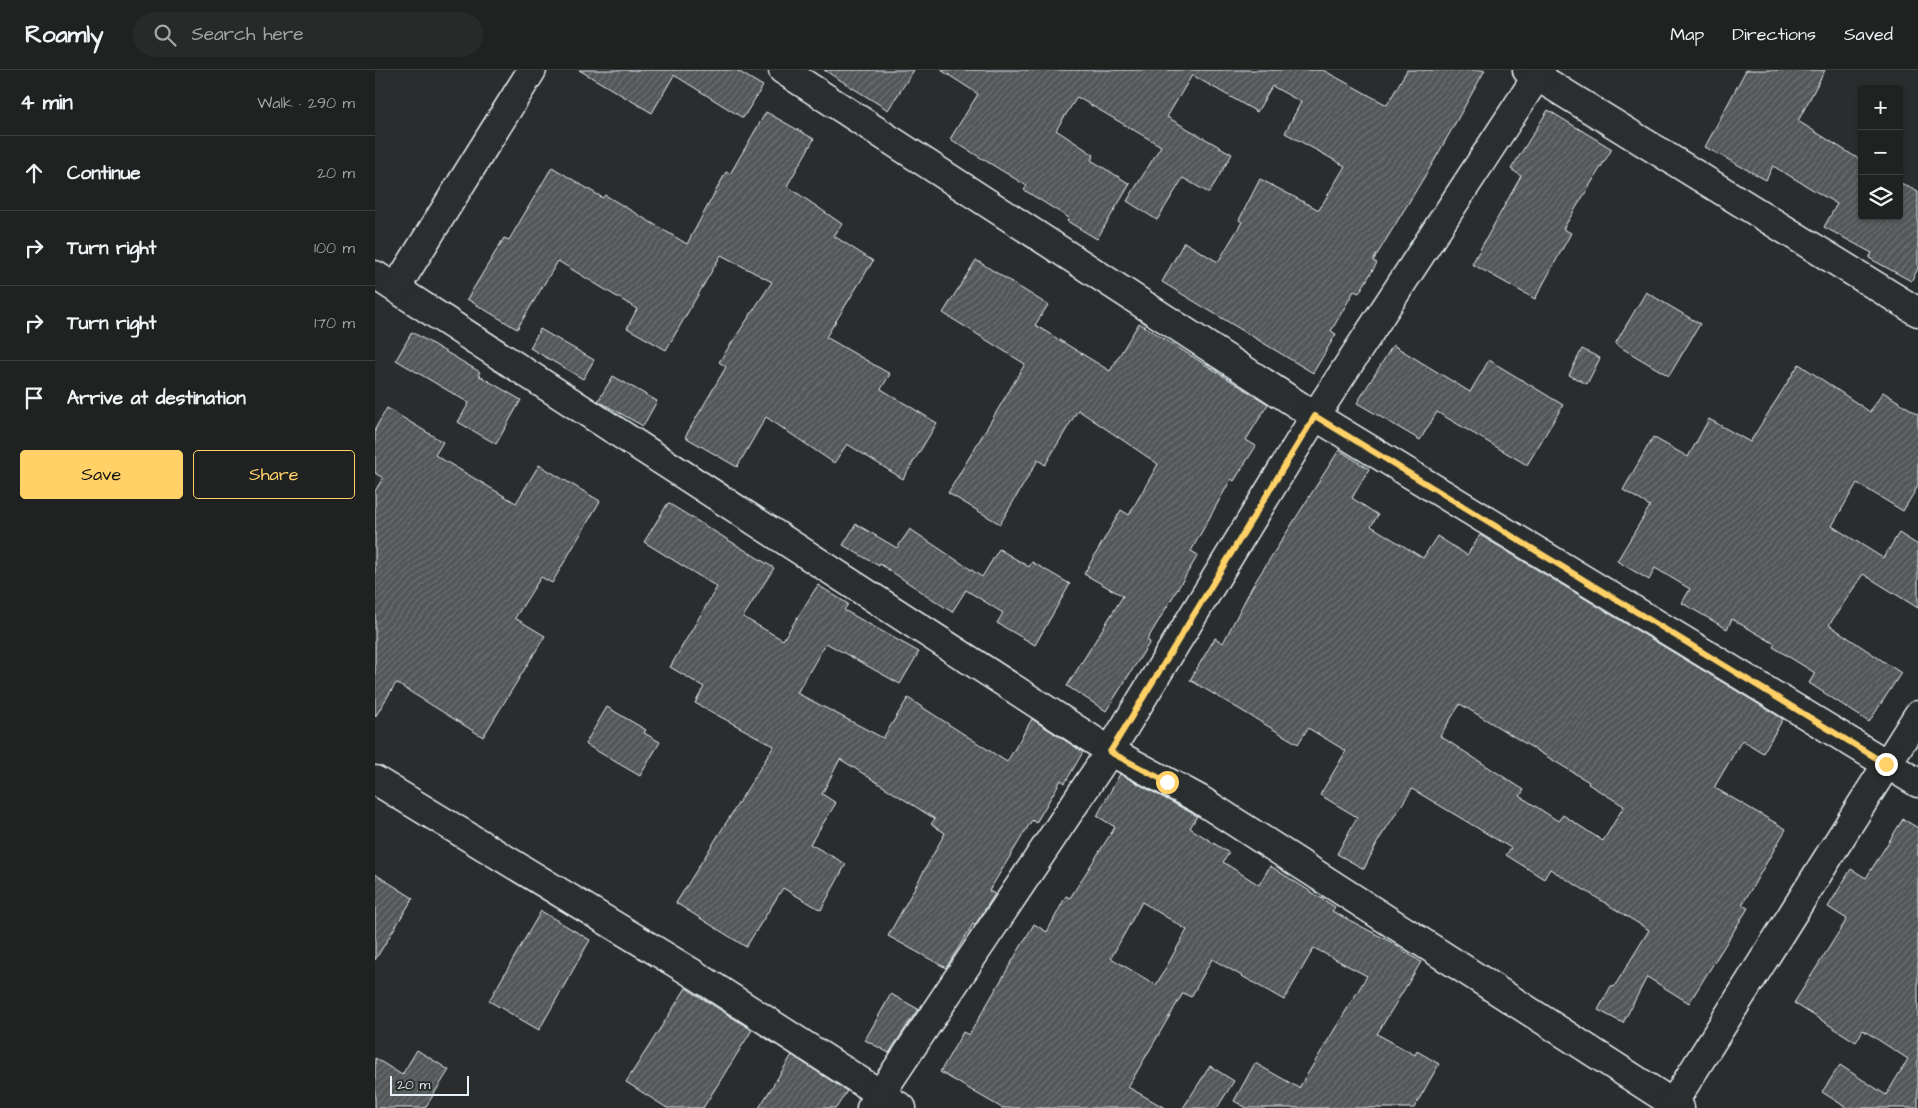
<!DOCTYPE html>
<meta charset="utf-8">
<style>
body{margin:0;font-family:"Architects Daughter",sans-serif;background:#282a2a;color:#f1f3f6}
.controls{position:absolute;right:15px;top:15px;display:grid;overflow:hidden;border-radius:5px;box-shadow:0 1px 4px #0004}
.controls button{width:45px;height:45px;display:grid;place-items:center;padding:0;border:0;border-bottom:1px solid #3d3f40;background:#202222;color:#f1f3f6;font:25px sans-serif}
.scale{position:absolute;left:15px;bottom:12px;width:79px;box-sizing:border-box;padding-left:5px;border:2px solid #e8f1f8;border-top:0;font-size:14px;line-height:18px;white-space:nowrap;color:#e8f1f8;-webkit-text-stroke:4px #2a2d2e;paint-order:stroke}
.stop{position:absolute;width:15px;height:15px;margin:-11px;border:4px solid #ffd166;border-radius:50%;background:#fff}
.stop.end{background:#ffd166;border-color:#fff;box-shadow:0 1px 5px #0008}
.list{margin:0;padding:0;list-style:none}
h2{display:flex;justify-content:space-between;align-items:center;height:65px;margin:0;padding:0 20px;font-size:21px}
h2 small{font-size:16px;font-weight:400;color:#a2a4a5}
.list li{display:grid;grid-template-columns:32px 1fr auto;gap:15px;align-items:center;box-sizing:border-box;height:75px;padding:0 20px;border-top:1px solid #3d3f40}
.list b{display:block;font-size:19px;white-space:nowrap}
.list em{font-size:16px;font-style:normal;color:#a2a4a5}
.actions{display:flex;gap:10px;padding:15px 20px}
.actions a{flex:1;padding:11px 0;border:1px solid #ffd166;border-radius:5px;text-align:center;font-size:18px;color:#ffd166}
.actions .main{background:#ffd166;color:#111}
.icon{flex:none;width:28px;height:28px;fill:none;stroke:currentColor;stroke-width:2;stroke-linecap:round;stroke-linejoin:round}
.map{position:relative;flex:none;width:1543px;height:1038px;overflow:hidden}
header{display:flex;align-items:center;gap:30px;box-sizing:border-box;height:70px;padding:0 25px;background:#202222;border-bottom:1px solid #3d3f40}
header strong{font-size:24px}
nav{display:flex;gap:28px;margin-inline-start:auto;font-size:18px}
.search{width:350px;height:45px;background:#282a2a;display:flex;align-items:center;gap:12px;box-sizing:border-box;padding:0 18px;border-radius:28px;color:#a2a4a5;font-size:19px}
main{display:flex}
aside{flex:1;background:#202222}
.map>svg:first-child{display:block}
</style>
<header>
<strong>Roamly</strong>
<div class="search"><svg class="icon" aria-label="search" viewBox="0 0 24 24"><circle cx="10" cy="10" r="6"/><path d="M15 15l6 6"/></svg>Search here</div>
<nav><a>Map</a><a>Directions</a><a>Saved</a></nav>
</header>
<main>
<aside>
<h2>4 min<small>Walk · 290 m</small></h2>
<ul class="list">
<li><svg class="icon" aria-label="ahead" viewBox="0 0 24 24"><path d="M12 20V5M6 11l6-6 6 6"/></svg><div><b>Continue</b></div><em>20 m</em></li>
<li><svg class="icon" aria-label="right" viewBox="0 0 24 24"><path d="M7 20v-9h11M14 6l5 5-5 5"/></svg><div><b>Turn right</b></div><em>100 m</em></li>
<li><svg class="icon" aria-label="right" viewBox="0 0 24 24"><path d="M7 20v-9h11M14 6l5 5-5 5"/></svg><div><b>Turn right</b></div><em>170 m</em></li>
<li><svg class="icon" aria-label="arrive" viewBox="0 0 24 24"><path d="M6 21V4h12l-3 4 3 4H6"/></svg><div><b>Arrive at destination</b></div></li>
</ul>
<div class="actions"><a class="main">Save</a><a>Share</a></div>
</aside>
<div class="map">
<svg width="1543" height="1038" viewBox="0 0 1543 1038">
<defs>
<pattern id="building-hatch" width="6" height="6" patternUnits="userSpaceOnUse" patternTransform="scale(1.25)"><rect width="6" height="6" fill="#535759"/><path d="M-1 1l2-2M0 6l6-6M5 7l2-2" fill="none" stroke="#6c7072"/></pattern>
</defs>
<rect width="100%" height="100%" fill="#2a2d2e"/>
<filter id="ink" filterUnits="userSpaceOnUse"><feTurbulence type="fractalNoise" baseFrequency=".02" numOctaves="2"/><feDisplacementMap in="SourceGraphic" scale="10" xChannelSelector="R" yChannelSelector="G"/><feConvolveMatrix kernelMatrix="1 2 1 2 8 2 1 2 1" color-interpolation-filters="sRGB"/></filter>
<g filter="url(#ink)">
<g fill="url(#building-hatch)" stroke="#e8f1f8" fill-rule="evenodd">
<path d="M204 0H361L388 16 368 48 299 5 277 43Z"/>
<path d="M449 0H539L513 40Z"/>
<path d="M566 0H948L1012 35 1032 0H1110L1059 91 998 191 1002 193 984 223 979 221 956 261 961 264 938 303 787 212 809 172 843 192 867 152 864 150 885 109 944 140 970 96 910 63 926 32 897 16 882 42 817 5 792 47 857 84 834 123 808 108 782 150 752 131 786 76 702 27 681 60 719 85 716 90 755 114 722 169 692 151 694 148 649 120 652 116 575 69 603 24Z"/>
<path d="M1371 0H1450L1423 51 1487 91V146H1524V112L1543 122V199L1536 211 1494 188 1497 183 1449 157 1462 134 1398 96 1391 110 1330 77Z"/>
<path d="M1173 40 1237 79 1188 159 1196 163 1160 229 1097 194 1146 106 1136 99Z"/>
<path d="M391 42 439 69 412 116 467 154 459 166 498 191 451 267 515 304 506 319 562 353 528 409 472 374 459 393 391 347 362 397 310 367 351 297 344 292 397 212 346 185 291 280 252 258 262 239 183 191 142 259 92 229 129 168 134 170 177 97 228 128 230 125 312 174 351 102 355 104Z"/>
<path d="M601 190 673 235 660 255 735 301 764 253 893 334 871 370 881 376 859 411 856 409 816 481 823 485 772 570 775 572 731 641 692 616 748 526 709 504 746 440 754 445 783 394 703 340 670 395 663 390 625 454 573 423 650 294 568 243Z"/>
<path d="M1271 222 1325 254 1294 306 1240 274Z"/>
<path d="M165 259 219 290 208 309 155 278Z"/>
<path d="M37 262 105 302 103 305 146 330 121 374 83 352 94 333 21 290Z"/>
<path d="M1018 275 1095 322 1114 290 1188 335 1152 395 1062 342 1045 370 982 333Z"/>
<path d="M1207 279 1225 288 1212 314 1194 305Z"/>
<path d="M1424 294 1495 342 1508 322 1543 344V416L1528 441 1482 413 1457 456 1508 488 1524 463 1543 475V538L1488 504 1454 555 1526 603 1494 652 1434 613 1440 603 1398 577 1400 574 1357 549 1352 559 1307 533 1315 519 1280 498 1274 510 1242 491 1275 436 1248 420 1278 367 1313 387 1334 349 1375 372Z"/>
<path d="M238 306 282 331 268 356 223 331Z"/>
<path d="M12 338 68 372 60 385 141 433 164 395 225 431 177 513 166 507 140 548 170 566 108 667 21 613 0 647V421L8 408 0 403V359Z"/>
<path d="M964 380 994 399 977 428 1003 445 996 456 1048 488 1062 466 1092 485 1105 465 1408 649 1388 683 1367 670 1340 716V718L1411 759 1367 835 1373 838 1314 933 1272 907 1248 953 1223 940 1236 916 1239 917 1274 860 1175 799 1169 809 1131 785 1136 778 1037 719 1003 771 989 799 962 784 982 747 945 725 971 681 933 658 923 674 815 610 840 568 848 573 877 517ZM1085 634 1214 712 1213 714 1249 736 1228 771 1188 745 1183 751 1145 726 1149 720 1065 666Z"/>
<path d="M293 433 399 498 368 547 408 570 443 515 473 534 469 540 544 582 525 614 451 573 422 623 508 668 533 628 632 692 657 649 708 682 690 713 686 710 661 753 657 750 614 821 620 824 616 830 600 855 598 854 571 898 513 866 570 763 556 754 560 749 465 689 447 724 461 733 435 774 471 794 446 840 408 818 371 877 301 833 399 676 320 633 329 617 295 597 342 517 269 472Z"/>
<path d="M481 454 522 478 535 459 607 507 624 479 654 497 657 492 695 514 660 575 622 553 628 543 591 520 577 542 505 494 504 496 468 475Z"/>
<path d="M232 637 271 660 269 663 285 672 265 706 210 674Z"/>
<path d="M745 704 822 746 815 758 854 783 848 792 884 815 895 796 960 837 957 841 1014 871 1046 892 1002 964 1040 985 1042 981 1064 994 1039 1038H872L859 1031 880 993 924 1018 992 906 939 878 909 930 837 889 816 927 808 923 753 1017 790 1038H627L565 1002 588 962 594 965 659 854 672 862 691 826 695 828 740 757 722 746ZM767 832 812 860 781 915 736 888Z"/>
<path d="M1528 749 1543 758V1038H1472L1447 1022 1465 995 1511 1025 1533 989 1488 960 1481 972 1419 933 1472 849 1453 837 1476 799 1491 808Z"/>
<path d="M0 804 38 828 0 890Z"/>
<path d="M166 841 215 870 164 960 114 931Z"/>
<path d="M311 918 377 960 328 1038H292L251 1012Z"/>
<path d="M516 924 543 939 514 983 490 970Z"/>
<path d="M42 980 74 1000 50 1038H0V988L27 1005Z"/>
<path d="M417 985 472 1021 461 1038H384Z"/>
<path d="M835 996 859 1011 842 1038H808Z"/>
</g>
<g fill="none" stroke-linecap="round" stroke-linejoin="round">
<g stroke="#e8f1f8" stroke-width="31">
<g id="minor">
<path d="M408 0 940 346 1543 713"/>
<path d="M1152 0 1543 242"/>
<path d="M0 205 735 681 824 729 1305 1038"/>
<path d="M21 218 157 0"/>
<path d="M0 710 319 904 527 1038"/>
<path d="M496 1038 735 681 940 346 1166 0"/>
<path d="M1295 1038 1543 645"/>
</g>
</g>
<use href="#minor" stroke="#2a2d2e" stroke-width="28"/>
</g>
</g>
<g fill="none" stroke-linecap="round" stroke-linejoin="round" filter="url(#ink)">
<path stroke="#ffd166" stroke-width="6" d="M792 712 735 682 940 346 1511 694"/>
</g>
</svg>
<div class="controls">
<button>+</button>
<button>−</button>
<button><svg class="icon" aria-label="layers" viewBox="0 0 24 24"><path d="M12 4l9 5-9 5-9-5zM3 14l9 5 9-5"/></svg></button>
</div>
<div class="scale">20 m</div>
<div class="stop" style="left:792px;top:712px"></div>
<div class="stop end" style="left:1511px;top:694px"></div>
</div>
</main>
